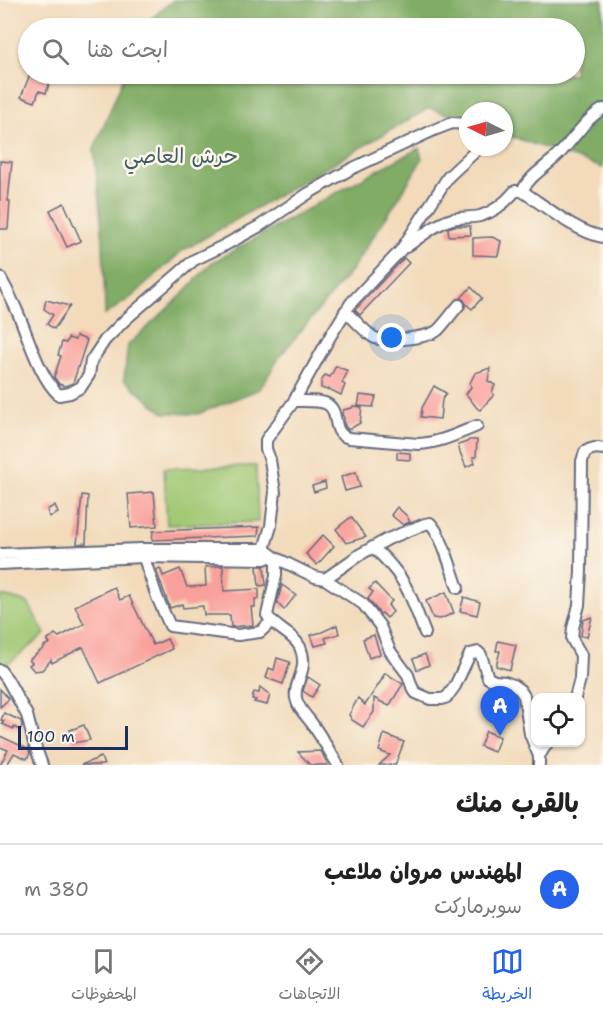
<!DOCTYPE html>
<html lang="ar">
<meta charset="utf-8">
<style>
body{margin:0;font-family:"Shantell Sans","Playpen Sans Arabic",sans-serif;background:#f6f6f6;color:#222;direction:rtl}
.controls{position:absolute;right:18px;bottom:18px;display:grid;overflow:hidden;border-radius:12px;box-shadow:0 2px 4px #0004}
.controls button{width:54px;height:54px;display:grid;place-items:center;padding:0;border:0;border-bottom:2px solid #e0e0e0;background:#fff;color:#222;font:30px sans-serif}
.compass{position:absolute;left:459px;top:102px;width:54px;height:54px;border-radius:50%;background:#fff;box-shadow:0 2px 4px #0004;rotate:275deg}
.scale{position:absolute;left:18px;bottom:15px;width:110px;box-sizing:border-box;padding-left:6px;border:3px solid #1b2f5e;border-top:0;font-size:16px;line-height:21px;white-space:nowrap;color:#1b2f5e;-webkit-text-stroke:4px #fbf7ec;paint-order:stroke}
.you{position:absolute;left:392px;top:338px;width:21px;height:21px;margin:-15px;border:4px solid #fff;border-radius:50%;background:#1a73e8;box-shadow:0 0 0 9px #1a73e833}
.badge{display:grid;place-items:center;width:39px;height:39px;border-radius:50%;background:#2563eb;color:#fff;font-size:20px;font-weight:700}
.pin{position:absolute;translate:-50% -50px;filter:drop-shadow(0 2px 3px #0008)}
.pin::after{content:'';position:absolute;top:32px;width:21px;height:18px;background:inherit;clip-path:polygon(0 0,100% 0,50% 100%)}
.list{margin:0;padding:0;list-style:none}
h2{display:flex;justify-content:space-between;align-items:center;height:78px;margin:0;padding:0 24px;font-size:26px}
h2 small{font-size:20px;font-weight:400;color:#767676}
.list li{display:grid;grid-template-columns:39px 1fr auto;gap:18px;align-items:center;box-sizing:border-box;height:90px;padding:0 24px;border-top:2px solid #e0e0e0}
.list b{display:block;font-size:22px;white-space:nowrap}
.list p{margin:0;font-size:20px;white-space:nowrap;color:#767676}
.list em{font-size:20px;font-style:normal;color:#767676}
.icon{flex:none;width:33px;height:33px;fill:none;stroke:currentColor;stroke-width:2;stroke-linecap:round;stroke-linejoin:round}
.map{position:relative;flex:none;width:603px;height:765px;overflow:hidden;direction:ltr}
.search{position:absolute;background:#fff;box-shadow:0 2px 4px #0004;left:18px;right:18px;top:18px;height:66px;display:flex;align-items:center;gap:15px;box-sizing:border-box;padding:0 21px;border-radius:33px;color:#767676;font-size:22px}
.sheet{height:168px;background:#fff}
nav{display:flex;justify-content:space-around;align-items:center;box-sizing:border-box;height:84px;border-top:2px solid #e0e0e0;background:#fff;font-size:16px;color:#767676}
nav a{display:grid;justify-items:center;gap:3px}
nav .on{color:#2563eb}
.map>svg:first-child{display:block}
</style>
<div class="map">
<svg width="603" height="765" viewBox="0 0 603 765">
<rect width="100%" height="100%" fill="#fbf7ec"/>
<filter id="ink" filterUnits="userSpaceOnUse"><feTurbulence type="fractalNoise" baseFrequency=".0167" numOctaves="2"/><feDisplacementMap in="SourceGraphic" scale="12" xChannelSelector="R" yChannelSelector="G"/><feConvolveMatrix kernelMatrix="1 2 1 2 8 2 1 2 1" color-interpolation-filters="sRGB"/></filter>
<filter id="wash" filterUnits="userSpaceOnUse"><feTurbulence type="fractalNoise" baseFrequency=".008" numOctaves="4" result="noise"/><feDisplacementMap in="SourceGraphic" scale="24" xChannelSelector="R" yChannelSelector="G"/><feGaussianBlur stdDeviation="1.35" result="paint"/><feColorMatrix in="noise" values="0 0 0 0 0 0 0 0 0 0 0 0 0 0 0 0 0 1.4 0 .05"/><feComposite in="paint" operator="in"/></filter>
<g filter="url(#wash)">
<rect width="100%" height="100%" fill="#f2daba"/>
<g fill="#a0c873" stroke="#5e7c68" stroke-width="1.5">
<path d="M256 466 258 522 167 525 164 468Z"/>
<path d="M0 595 28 603 45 634 3 668 0 664Z"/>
</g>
<g fill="#80ac65" stroke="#4e6e62" stroke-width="1.5">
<path d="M173 0H603V168L504 134V111H468V121L429 108 182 251 133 296 105 315 103 241 94 149 125 74H574V28H143L144 25Z"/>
<path d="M419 148 422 159 400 196 350 272 280 356 260 389 198 414 164 413 124 380 128 345 182 295 211 263 363 178Z"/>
</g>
<g id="blocks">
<g fill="#f9a09b">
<path d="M30 74H40L51 78 46 93 39 91 35 102 21 97Z"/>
<path d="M0 161 12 162 8 201H10L8 229H0Z"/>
<path d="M64 203 81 241 67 247 50 210Z"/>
<path d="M454 226H470L471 235 449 236 448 228Z"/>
<path d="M492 237 501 241 498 256 473 255V238Z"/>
<path d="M404 258 409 263 360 315 355 310 357 308Z"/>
<path d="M471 287 482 298 472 309 466 304 464 300 461 298Z"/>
<path d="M46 300 70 306 54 329 47 324 53 315 44 309Z"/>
<path d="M76 336 87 340 73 383 65 386 59 384 54 377 61 356 58 355 62 342 66 343 68 338 75 340Z"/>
<path d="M336 366 348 371 342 383 345 385 341 395 329 389 327 390 321 388V382L325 375 330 377Z"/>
<path d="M490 368 488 381 495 385 492 392 494 395 480 410 477 408 466 394 471 387 470 383 475 373Z"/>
<path d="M434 386 446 393 442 400 440 419 421 417 422 408Z"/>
<path d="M360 395 376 397 373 407 358 406Z"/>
<path d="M353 406 362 407 360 423 350 429H347L344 424V418L342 414 343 410 352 408Z"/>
<path d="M469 440H477L476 457H473L475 463 466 467 460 452 458 445 467 442Z"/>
<path d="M397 452 410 453V460L397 459Z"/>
<path d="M356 472 360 487 345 491 341 477Z"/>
<path d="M325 482 326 488 314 492 312 486Z"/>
<path d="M154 492 157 526 131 528 128 494Z"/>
<path d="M82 495 88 496 86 543 77 544Z"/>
<path d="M55 505 58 513 49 517 47 510Z"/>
<path d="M397 507 407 516 410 522 403 525 391 515Z"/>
<path d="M351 517 366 537 346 543 336 529Z"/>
<path d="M259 527 258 536 152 540 153 531Z"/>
<path d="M323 535 334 546 317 565 306 554Z"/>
<path d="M223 566 224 591 259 589V599H255V607H251L253 625 231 627 230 615H204L203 606 183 608 182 604 170 608 156 570 160 568 163 576 180 569 187 587 206 586 205 567Z"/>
<path d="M257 566H264L266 585 259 586Z"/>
<path d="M375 583 392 601 388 605 393 612 387 618 382 613 380 614 368 599 373 592 369 589Z"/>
<path d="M282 585 296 595 284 610 277 603Z"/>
<path d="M114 587 120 600 129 596 153 645 167 639 172 649 100 683 83 647 52 663 51 660 42 670 34 671 29 665 32 663 29 660 45 647 44 646 50 643 47 641 55 634 59 637 84 624 75 606Z"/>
<path d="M446 592 454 613 440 619 433 618 426 601Z"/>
<path d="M464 597 480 602 477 615 460 611Z"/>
<path d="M592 617 587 637 581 636 583 620Z"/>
<path d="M337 625 339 634 325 638 327 643 315 646 311 635 322 632Z"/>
<path d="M374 635 380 654 369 658 363 639Z"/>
<path d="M498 641 516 645 510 670 496 666 500 651H496Z"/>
<path d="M425 654 429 665 417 670 413 659Z"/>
<path d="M277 658 290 662 283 684 266 678 269 668 274 670Z"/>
<path d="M385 673 403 684 389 706 374 698V712L363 727 352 720 349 715 358 698 365 705 383 678H382Z"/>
<path d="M308 677 320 685 312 697 303 691Z"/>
<path d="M260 687 270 695 267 705 254 702 256 700 252 699 254 692 259 693Z"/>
<path d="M0 689 9 699 0 707Z"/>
<path d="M4 713 21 721 22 726 20 730 14 727V729L2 724 4 721 1 720Z"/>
<path d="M84 725 90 740 73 743 70 730Z"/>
<path d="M486 731 500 737 494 752 480 746Z"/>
<path d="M384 734 404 742 395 765H379L390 755 379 751Z"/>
<path d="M0 736 28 749 30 753 27 759 14 753 7 765H0L8 750 0 747Z"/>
<path d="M321 751 328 765H310L298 752Z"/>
<path d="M101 757 104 765H81Z"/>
</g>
</g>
</g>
<g filter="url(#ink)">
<use href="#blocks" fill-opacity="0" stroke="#666b7e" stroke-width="1.5"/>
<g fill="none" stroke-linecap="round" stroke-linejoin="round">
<g stroke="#666b7e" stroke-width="14">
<g id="minor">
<path d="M522 191C530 176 544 168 556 157 572 142 584 120 603 109"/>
<path d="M406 247C421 237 435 224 452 219 461 217 471 218 480 216 494 212 506 202 515 191H522C545 206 576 232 603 237"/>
<path d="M0 277C6 288 12 299 17 311 28 335 39 377 59 395L70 393 81 387 89 375 91 361 105 340 126 319 194 260 225 245 258 227 309 193 351 169 434 130 452 123 468 124"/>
<path d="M345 311C354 319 363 330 373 337 383 343 429 338 438 330 445 323 452 313 459 305"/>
<path d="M294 401C304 401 316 400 325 403 342 410 329 433 349 438L418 444C439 443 457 434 477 426"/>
<path d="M373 547C380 554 387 560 393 568 409 586 416 611 425 633"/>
<path d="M142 552 157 597 170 626 238 635 260 632 271 622"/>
<path d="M0 554 141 549H264L276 558 315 577 325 579 363 604 380 626 390 651 408 675 412 687 416 693 430 699H442L447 697 455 686 470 654 478 652 481 655 488 678 495 681 505 682 513 685 520 690 524 696 530 734 539 756V765"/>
<path d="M276 558V576L267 615C275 629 293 633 300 647 310 670 293 682 296 698 298 709 307 716 313 725 322 738 330 752 338 765"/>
<path d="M264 559V549L271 526 275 492 270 460 266 449V440L294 401 331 335 351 303 401 250 448 177 480 147"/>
<path d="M0 564 143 557 264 559 269 557"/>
<path d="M325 579 359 555 388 539 425 524 430 523C442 534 452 572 458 588"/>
<path d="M0 670 7 679 27 715 34 743 42 765"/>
<path d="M575 698 580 679 581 655 572 639 573 628 579 605 581 571 582 461 585 452C591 448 596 447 603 449"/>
<path d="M539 756 548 742"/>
</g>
</g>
<use href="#minor" stroke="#fff" stroke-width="10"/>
</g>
</g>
<g text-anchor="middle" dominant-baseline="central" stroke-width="5" stroke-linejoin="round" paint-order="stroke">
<g font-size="21" fill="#435d64" stroke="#fbf7ec">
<text x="181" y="156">حرش العاصي</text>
</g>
</g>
</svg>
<div class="controls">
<button><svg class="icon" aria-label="locate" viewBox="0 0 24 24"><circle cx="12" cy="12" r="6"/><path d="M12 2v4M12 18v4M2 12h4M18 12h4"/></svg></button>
</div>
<svg class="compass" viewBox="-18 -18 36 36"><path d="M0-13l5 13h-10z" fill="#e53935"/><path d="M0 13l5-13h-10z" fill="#767676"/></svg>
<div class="scale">100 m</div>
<div class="you"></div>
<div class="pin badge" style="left:500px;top:736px">A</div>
<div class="search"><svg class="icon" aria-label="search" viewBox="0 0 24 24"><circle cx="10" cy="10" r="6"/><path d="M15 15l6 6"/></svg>ابحث هنا</div>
</div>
<section class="sheet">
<h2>بالقرب منك<small></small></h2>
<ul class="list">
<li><span class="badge">A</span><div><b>المهندس مروان ملاعب</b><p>سوبرماركت</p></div><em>380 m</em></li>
</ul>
</section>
<nav>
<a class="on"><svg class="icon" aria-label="map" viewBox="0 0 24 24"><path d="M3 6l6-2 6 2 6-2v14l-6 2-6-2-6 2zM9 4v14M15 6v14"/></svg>الخريطة</a>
<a><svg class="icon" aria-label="directions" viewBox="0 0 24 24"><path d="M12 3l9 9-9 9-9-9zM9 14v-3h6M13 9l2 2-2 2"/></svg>الاتجاهات</a>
<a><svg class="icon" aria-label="saved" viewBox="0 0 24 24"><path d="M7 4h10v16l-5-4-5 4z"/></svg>المحفوظات</a>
</nav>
